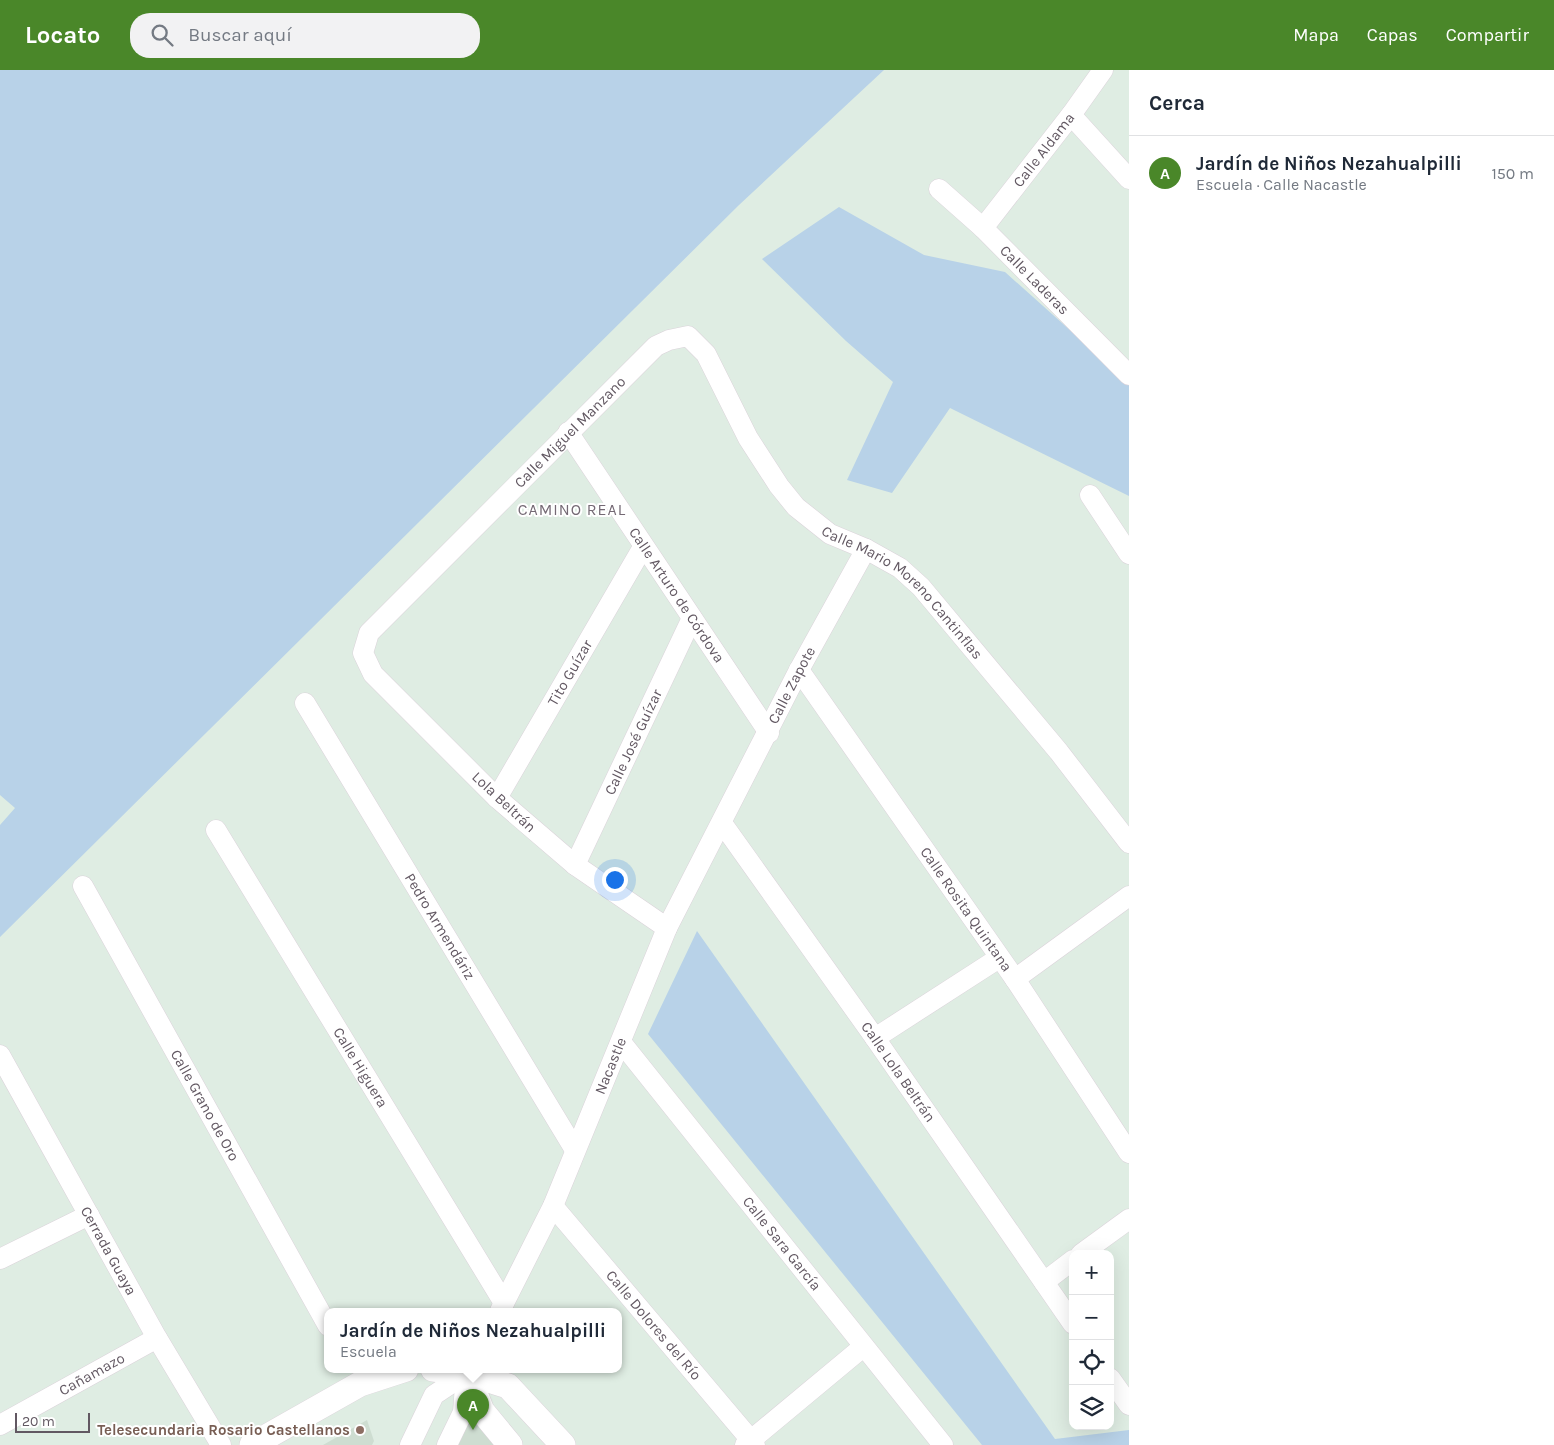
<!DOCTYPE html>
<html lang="es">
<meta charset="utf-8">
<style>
body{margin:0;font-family:Karla,sans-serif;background:#f2f2f3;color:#1f2937}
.controls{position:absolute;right:15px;bottom:15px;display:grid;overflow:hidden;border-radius:10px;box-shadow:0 5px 20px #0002}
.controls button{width:45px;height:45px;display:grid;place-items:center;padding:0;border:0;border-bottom:1px solid #e0e1e3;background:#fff;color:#1f2937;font:25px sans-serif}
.scale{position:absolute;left:15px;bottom:12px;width:75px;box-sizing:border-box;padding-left:5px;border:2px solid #625862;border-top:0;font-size:14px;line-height:18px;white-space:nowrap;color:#625862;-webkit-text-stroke:4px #fff;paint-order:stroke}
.you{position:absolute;left:614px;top:809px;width:18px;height:18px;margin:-12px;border:4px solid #fff;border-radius:50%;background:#1a73e8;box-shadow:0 0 0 8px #1a73e833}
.badge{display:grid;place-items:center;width:32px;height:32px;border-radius:50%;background:#4a8729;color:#fff;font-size:16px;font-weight:700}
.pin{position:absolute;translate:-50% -41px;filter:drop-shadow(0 1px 2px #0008)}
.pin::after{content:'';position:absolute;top:26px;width:18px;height:15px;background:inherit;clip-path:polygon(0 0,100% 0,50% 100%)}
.popup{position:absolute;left:324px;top:1238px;width:298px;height:65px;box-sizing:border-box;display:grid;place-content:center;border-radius:10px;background:#fff;filter:drop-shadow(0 1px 4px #0005);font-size:16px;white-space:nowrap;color:#747a83}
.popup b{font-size:19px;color:#1f2937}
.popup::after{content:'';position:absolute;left:50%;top:100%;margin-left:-10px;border:10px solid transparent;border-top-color:#fff}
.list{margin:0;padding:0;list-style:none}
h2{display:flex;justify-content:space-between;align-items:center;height:65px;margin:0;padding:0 20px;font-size:21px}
h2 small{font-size:16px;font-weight:400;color:#747a83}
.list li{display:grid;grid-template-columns:32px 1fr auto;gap:15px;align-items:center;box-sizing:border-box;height:75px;padding:0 20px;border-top:1px solid #e0e1e3}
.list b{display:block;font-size:19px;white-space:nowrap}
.list p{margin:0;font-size:16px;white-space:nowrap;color:#747a83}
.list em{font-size:16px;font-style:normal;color:#747a83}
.icon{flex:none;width:28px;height:28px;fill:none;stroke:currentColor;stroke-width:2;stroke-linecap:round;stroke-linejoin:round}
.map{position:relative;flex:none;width:1129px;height:1375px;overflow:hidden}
header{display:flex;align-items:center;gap:30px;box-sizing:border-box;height:70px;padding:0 25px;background:#4a8729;color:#fff}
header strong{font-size:24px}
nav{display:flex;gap:28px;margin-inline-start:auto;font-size:18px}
.search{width:350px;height:45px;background:#f2f2f3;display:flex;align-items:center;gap:12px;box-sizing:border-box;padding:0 18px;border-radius:20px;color:#747a83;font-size:19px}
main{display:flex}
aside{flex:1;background:#fff}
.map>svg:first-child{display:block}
</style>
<header>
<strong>Locato</strong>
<div class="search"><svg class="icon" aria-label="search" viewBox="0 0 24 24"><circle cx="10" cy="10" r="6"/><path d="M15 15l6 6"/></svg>Buscar aquí</div>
<nav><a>Mapa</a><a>Capas</a><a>Compartir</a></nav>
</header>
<main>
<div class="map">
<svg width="1129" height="1375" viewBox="0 0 1129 1375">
<rect width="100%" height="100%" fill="#dfede3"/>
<g fill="#ceddd1">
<path d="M471 1344 496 1375H456Z"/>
<path d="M367 1350 374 1371 372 1375H323Z"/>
</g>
<g fill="#b8d2e8">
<path d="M0 0H884L739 135 0 867V755L15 738 0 725Z"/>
<path d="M839 137 924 185 1005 202 1091 279 1129 296V426L950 338 892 423 847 410 893 312 846 271 762 189Z"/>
<path d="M697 861 1055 1369 1129 1360V1375H982L648 964Z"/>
</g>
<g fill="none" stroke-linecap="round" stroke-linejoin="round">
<g stroke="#dbd3da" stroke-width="21">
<g id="minor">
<path d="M1071 45 1129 109"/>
<path id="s1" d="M939 119 983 158 1129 305"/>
<path id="s2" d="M983 158 1071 45 1103 0"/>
<path id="s3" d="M568 362 769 663"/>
<path d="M1090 425 1129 484"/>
<path id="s4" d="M799 600 1015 909 1129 1083"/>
<path id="s5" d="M305 633 575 1080"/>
<path id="s6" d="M497 728 643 477"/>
<path id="s7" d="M722 753 875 968 1073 1254"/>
<path id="s8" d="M216 760 504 1233"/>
<path id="s9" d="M575 795 692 548"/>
<path id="s10" d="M83 816 328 1256"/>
<path id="s11" d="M667 858 575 795 497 728 373 604 363 583 369 563 656 276 669 270 688 266 706 284 748 368 779 416 796 437 830 464 866 479 900 498 921 517 1059 682 1129 773"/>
<path d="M1015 909 1129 826"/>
<path d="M875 968 999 888"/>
<path id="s12" d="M621 972 943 1375"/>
<path id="s13" d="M0 985 157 1268 221 1375"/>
<path id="s14" d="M553 1136 755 1375"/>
<path d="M1081 1184 1129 1149"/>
<path d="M0 1189 89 1145"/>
<path d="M1044 1212 1073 1190"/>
<path id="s15" d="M500 1241 553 1136 667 858 799 600 866 479"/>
<path d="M1110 1308 1129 1335"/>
<path id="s16" d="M0 1355 157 1268"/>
<path d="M410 1375 434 1325 467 1303"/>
<path d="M447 1375 463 1342 466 1303"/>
<path d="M745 1375 863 1277"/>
</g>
</g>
<g stroke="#dbd3da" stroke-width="26">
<g id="tertiary">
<path d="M433 1299 467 1303 508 1316 563 1375"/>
<path d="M467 1303 482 1341 510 1375"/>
<path d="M252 1375 360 1314 406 1299"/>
</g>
</g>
<use href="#minor" stroke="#fff" stroke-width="20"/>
<use href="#tertiary" stroke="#fff" stroke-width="25"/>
</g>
<circle fill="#8d6e63" stroke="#fff" stroke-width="2" cx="360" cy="1360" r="5"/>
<g text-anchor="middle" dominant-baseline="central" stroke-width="4" stroke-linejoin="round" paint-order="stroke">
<g font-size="15" fill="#625862" stroke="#fff">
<text stroke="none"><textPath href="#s2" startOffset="99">Calle Aldama</textPath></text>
<text stroke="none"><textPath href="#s1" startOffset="132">Calle Laderas</textPath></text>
<text stroke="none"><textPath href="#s11" startOffset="718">Calle Miguel Manzano</textPath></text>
<text stroke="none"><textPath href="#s11" startOffset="1215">Calle Mario Moreno Cantinflas</textPath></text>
<text stroke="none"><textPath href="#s3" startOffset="196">Calle Arturo de Córdova</textPath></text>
<text stroke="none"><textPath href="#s6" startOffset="145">Tito Guízar</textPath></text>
<text stroke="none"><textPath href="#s15" startOffset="691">Calle Zapote</textPath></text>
<text stroke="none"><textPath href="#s9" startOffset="136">Calle José Guízar</textPath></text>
<text transform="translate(504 732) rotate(43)">Lola Beltrán</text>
<text stroke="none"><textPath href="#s4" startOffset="292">Calle Rosita Quintana</textPath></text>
<text stroke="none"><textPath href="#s5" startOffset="261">Pedro Armendáriz</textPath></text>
<text stroke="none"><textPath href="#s8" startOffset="278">Calle Higuera</textPath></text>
<text stroke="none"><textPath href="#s15" startOffset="269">Nacastle</textPath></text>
<text stroke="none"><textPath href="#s7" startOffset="305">Calle Lola Beltrán</textPath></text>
<text stroke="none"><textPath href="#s10" startOffset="251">Calle Grano de Oro</textPath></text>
<text stroke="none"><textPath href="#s12" startOffset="258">Calle Sara García</textPath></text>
<text stroke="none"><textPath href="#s13" startOffset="224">Cerrada Guaya</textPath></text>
<text stroke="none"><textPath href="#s14" startOffset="156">Calle Dolores del Río</textPath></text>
<text stroke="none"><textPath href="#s16" startOffset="105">Cañamazo</textPath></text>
</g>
<g font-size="15" font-weight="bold" fill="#785e54" stroke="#fff" text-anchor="end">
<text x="350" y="1360">Telesecundaria Rosario Castellanos</text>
</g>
<g font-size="16" letter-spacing="1" fill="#746974" stroke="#fff">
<text x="572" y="439">CAMINO REAL</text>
</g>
</g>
</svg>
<div class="controls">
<button>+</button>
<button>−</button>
<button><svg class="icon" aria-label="locate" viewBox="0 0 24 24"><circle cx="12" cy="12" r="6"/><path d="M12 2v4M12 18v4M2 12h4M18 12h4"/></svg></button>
<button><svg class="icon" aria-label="layers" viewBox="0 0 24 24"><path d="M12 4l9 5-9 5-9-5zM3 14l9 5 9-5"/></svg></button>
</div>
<div class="scale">20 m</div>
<div class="you"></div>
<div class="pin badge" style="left:473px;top:1360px">A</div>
<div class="popup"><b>Jardín de Niños Nezahualpilli</b>Escuela</div>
</div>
<aside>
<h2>Cerca<small></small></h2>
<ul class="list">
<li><span class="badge">A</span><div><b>Jardín de Niños Nezahualpilli</b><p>Escuela · Calle Nacastle</p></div><em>150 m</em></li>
</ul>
</aside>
</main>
